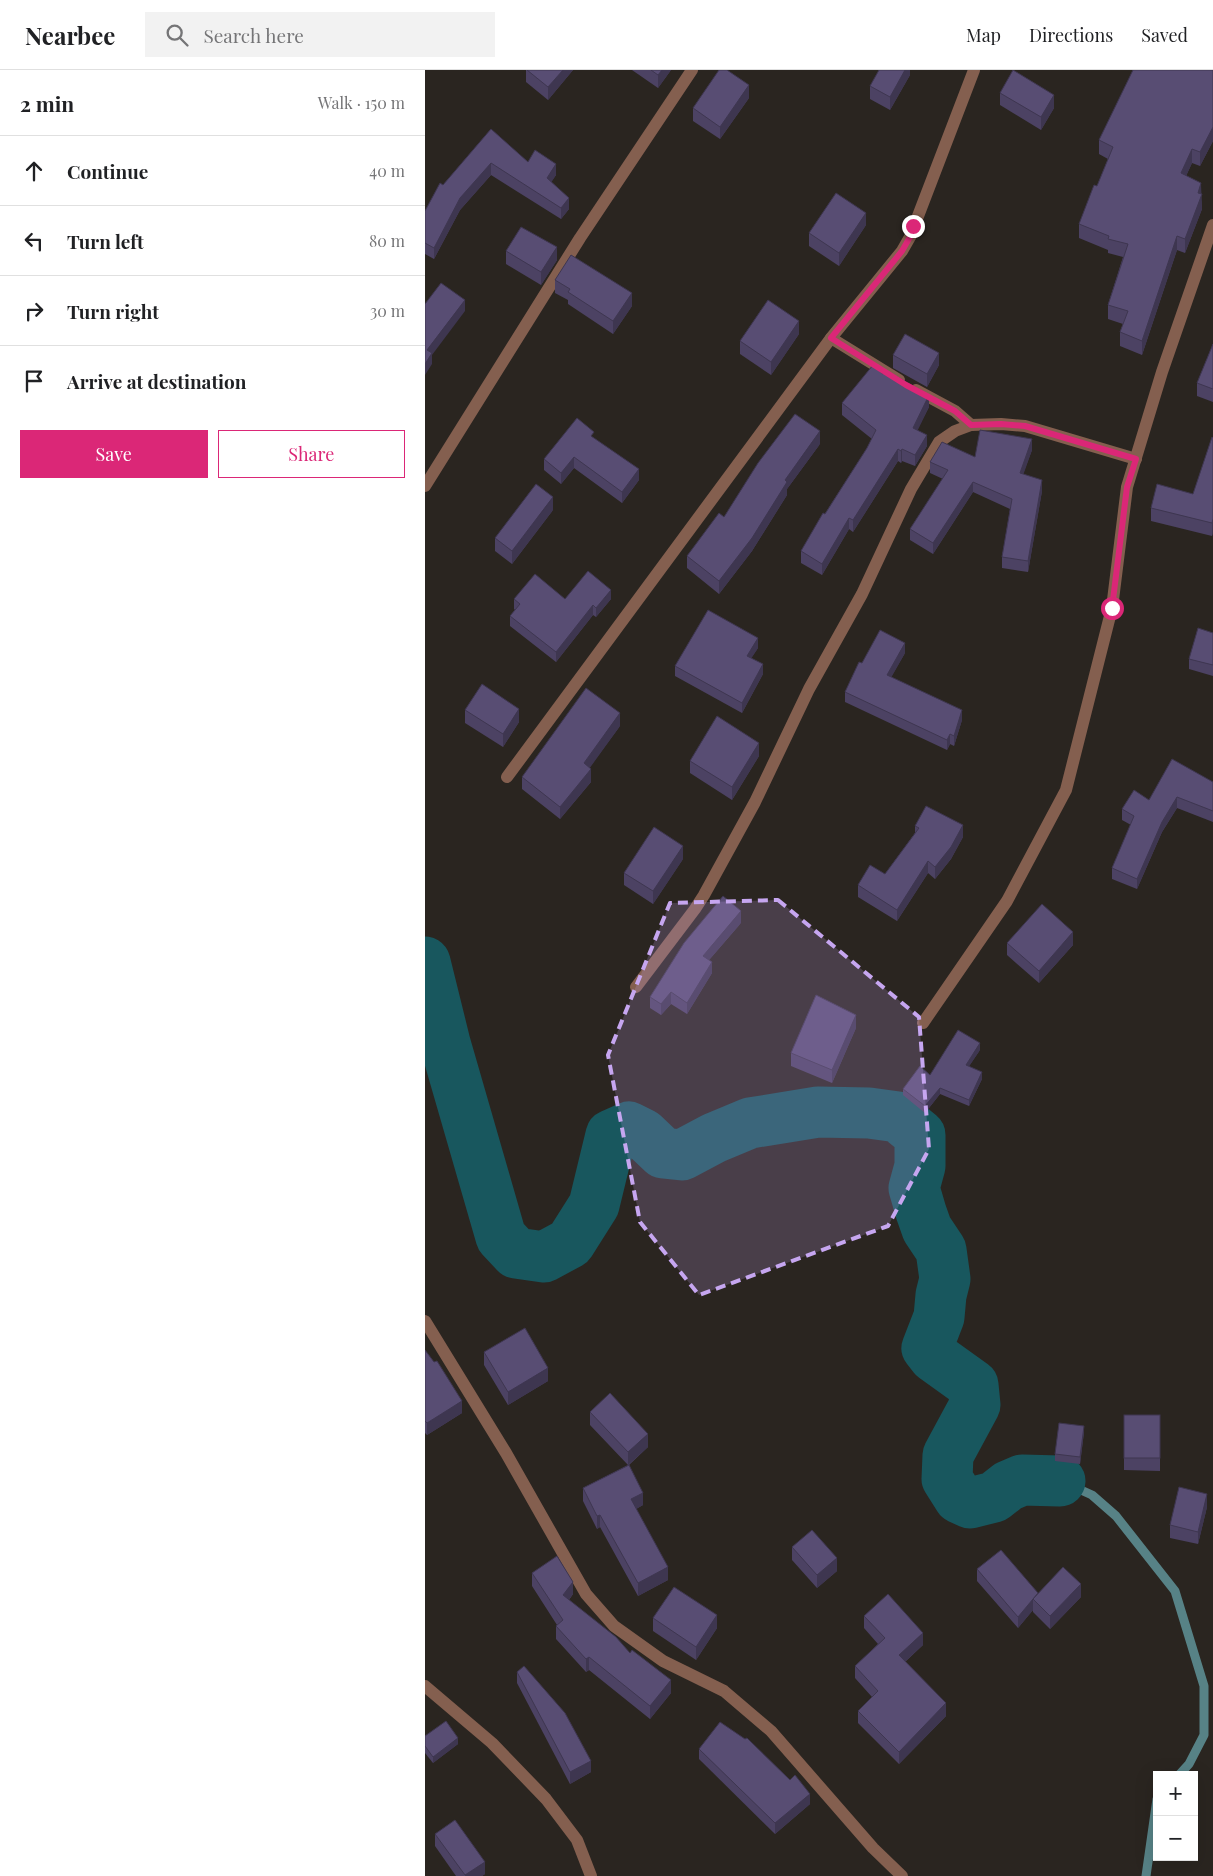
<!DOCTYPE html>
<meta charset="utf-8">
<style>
body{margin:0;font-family:"Playfair Display",serif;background:#f2f2f2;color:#202124}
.controls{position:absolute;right:15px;bottom:15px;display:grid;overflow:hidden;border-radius:0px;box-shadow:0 5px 20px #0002}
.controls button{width:45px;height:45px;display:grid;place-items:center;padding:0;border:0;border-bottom:1px solid #e0e0e0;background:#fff;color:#202124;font:25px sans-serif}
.stop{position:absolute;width:15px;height:15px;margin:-11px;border:4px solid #db2777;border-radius:50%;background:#fff}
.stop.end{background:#db2777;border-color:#fff;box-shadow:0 1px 5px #0008}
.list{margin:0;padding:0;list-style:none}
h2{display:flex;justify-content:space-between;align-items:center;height:65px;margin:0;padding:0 20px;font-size:21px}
h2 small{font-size:16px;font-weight:400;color:#757577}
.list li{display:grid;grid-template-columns:32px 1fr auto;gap:15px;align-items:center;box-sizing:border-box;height:70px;padding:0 20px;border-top:1px solid #e0e0e0}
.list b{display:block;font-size:19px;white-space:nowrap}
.list em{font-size:16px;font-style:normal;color:#757577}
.actions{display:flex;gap:10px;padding:15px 20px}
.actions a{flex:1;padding:11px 0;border:1px solid #db2777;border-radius:0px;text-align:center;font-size:18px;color:#db2777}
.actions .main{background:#db2777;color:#fff}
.icon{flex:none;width:28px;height:28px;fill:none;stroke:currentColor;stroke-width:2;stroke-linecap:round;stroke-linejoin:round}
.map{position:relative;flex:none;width:788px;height:1806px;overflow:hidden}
header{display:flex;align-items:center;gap:30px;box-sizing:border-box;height:70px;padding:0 25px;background:#fff;border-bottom:1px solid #e0e0e0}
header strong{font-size:24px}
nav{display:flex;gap:28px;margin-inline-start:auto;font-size:18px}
.search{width:350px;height:45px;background:#f2f2f2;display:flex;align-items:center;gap:12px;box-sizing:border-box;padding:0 18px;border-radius:0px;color:#757577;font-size:19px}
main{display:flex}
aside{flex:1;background:#fff}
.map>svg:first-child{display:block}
</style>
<header>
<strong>Nearbee</strong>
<div class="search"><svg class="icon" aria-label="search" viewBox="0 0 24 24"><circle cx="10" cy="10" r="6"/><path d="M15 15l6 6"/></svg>Search here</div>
<nav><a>Map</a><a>Directions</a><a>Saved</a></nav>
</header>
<main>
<aside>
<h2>2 min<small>Walk · 150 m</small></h2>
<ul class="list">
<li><svg class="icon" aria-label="ahead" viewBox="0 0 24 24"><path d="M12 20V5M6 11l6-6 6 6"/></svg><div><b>Continue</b></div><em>40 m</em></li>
<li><svg class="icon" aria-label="left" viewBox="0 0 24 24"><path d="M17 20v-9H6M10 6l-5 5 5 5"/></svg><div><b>Turn left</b></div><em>80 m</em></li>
<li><svg class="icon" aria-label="right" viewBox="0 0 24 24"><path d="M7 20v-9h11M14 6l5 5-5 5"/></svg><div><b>Turn right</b></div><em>30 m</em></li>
<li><svg class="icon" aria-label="arrive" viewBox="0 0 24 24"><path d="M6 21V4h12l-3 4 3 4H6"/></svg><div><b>Arrive at destination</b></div></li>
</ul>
<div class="actions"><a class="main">Save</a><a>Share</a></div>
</aside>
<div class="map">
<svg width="788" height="1806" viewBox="0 0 788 1806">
<rect width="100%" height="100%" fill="#2a2520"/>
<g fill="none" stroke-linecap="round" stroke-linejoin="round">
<g stroke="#578286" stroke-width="9">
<path d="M636 1411 667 1425 691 1446 750 1521 779 1616V1665L764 1694 754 1705"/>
<path d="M721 1806 732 1729"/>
</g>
<path stroke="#18575e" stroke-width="51" d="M0 892 20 973 76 1167 91 1183 119 1187 145 1173 169 1135 186 1065 204 1057 218 1064 238 1083 257 1085 289 1068 325 1053 393 1042 444 1043 473 1047 495 1065V1096L489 1118 496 1142 502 1159 516 1180 520 1209 516 1225 514 1247 502 1278 509 1287 548 1315 550 1335 523 1385 522 1409 534 1428 545 1433 569 1427 583 1416 597 1410 635 1411"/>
<g stroke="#845f4f" stroke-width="12">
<path d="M406 268 474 310"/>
<path d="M491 320 530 341 546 355"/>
<path d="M0 416 155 168 267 0"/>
<path d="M82 707 406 268 477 181 485 167 549 0"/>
<path d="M211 917 270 839 279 825 330 732 384 619 437 524 486 419 514 372 530 361 546 355 576 354 600 356 711 389"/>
<path d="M498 953 582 831 641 720 687 538 702 417 737 302 788 155"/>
<path d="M0 1251 81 1383 161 1524 189 1556 238 1591 299 1621 346 1661 448 1778 477 1806"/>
<path d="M0 1616 67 1673 121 1729 152 1770 166 1806"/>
</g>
</g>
<g fill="#4c4263">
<path d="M101 0H148L123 30 101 12Z"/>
<path d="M207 0H246L233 18Z"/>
<path d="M485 0V5L465 40 445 29V16Z"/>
<path d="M788 0V71L775 96 767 93 761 106 776 124 777 139 760 183 752 180 717 285 695 276V262L698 254 683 249V235L698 187 683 183V180L654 168V154L672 116 683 89 674 84V70Z"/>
<path d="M575 23 629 38 616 60 575 35Z"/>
<path d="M324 28 295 69 268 51V38Z"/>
<path d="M66 59 103 92 131 105 126 112 144 139 136 149 66 105 35 140 9 189 0 184V141L18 115Z"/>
<path d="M441 155 414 196 384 176V163Z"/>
<path d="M81 181 132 190 116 215 81 194Z"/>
<path d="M130 210 207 236 188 264 143 234V230L130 223Z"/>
<path d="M374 264 346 305 315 284V271Z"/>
<path d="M788 274V332L772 326V313Z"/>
<path d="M468 285 514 295 502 317 468 298Z"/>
<path d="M458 304 504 337 492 360 502 376 490 396 477 391 476 393 473 391 428 462 424 459 397 505 376 493V481L442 378 447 369 417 345V333Z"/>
<path d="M169 368 214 410 197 433 149 398 136 414 119 400V389Z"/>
<path d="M788 368V462L787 466 726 451V438L768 424Z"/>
<path d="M395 374 362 419V425L327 481 294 524 262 498V486L299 447Z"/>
<path d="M607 380 598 404 617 421 603 502 577 498V487L585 439 548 422 508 484 485 470V459L518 409 505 403V392Z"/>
<path d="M128 440 87 494 70 481V468Z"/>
<path d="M89 529H186L171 547 168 545 131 592 85 556V546L90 540 89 539Z"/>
<path d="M788 563V606L764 599V589Z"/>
<path d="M333 578 326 588 338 604 317 643 250 606V596Z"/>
<path d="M480 583 466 607 537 650 529 676 525 674 522 680 420 632V622L437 593Z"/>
<path d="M40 640 94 652 78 677 40 653Z"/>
<path d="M195 656 164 698 166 712 135 749 97 719V707Z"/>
<path d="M334 686 307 730 265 703V691Z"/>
<path d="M788 712V752L752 738 737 762 712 819 687 809V798L706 755 697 750V739L724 730Z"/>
<path d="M490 756 538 767 526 789 510 809 503 803 472 851 433 827V815L460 804 490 763Z"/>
<path d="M258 789 228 834 199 815V803Z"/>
<path d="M316 853 284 890 287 903 262 944 246 934 236 945 225 938V927Z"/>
<path d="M582 873 648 875 614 913 582 885Z"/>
<path d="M431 958 407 1013 366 996V983Z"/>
<path d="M555 980 544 996 557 1009 544 1036 515 1024 500 1043 478 1025V1019Z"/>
<path d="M0 1280 37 1343 2 1365 0 1363Z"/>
<path d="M59 1282 123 1311 83 1335 59 1295Z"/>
<path d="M165 1342 223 1377 204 1395 218 1435 211 1439 243 1510 213 1526 175 1457 172 1459 158 1431V1418L203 1395 165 1355Z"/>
<path d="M699 1345H735V1401L699 1400Z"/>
<path d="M659 1362 655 1394 630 1391V1384Z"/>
<path d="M782 1437 773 1474 745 1468V1455Z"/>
<path d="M367 1477 412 1501 392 1518 367 1490Z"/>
<path d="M552 1499 613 1523 656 1527 625 1559 608 1542V1540L593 1558 552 1511Z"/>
<path d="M107 1503 148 1524 144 1530 205 1583 246 1623 225 1649 164 1600 161 1602 131 1569V1556L132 1555 107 1516Z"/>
<path d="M439 1546 498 1575 480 1592 521 1646 474 1694 433 1653V1641L447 1627 430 1608V1596L453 1574 439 1558Z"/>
<path d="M228 1548 292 1558 271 1590 228 1561Z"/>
<path d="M92 1602 166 1702 145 1714 92 1613Z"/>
<path d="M0 1666 33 1674 8 1693 0 1683Z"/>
<path d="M274 1679 385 1734 350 1764 274 1689Z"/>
<path d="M10 1764 60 1804 57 1806H31L10 1776Z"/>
</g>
<g fill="#3e3650">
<path d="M138 0H148L123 30V17Z"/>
<path d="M237 0H246L233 18V5Z"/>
<path d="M480 0H485V5L465 40V27Z"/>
<path d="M324 15V28L295 69V57Z"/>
<path d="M629 25V38L616 60V47Z"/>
<path d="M788 57V71L775 96V82Z"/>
<path d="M767 79V93L756 117V103Z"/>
<path d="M66 93V105L35 140 9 189V178L35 128Z"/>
<path d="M131 94V105L122 119V108Z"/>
<path d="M776 113 777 139 760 183V169L773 123Z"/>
<path d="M144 128V139L136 149V138Z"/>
<path d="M441 143V155L414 196V183Z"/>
<path d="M752 166V180L717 285V271Z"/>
<path d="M132 177V190L116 215V202Z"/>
<path d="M207 223V236L188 264V251Z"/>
<path d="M40 230V241L7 285V294L0 305V294L2 280Z"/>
<path d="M374 251V264L346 305V292Z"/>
<path d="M514 283V295L502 317V304Z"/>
<path d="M504 325V337L488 370V358Z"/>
<path d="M395 361V374L362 419V425L327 481 294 524V511L360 410Z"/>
<path d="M502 365V376L490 396V385Z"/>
<path d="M607 369V380L595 414V403Z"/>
<path d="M473 379V391L428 462V450Z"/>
<path d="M477 379V391L476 393V381Z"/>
<path d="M149 387V398L136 414V403Z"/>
<path d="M214 399V410L197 433V422Z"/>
<path d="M617 410V421L603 502V491Z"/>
<path d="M548 412V422L508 484V473Z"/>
<path d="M128 427V440L87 494V481Z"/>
<path d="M424 448V459L397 505V494Z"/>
<path d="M788 449V462L787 466V453Z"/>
<path d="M186 520V529L171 547V538Z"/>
<path d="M168 535V545L131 592V582Z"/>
<path d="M333 568V578L322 595V586Z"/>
<path d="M480 573V583L462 615V605Z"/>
<path d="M338 594V604L317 643V633Z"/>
<path d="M94 639V652L78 677V664Z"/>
<path d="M537 640V650L529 676V666Z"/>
<path d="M195 643V656L159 706V693Z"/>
<path d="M525 664V674L522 680V670Z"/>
<path d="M334 673V686L307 730V717Z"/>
<path d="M166 699V712L135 749V737Z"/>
<path d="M752 727V738L737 762 712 819V809L737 752Z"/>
<path d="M538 755V767L526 789 510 809V797Z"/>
<path d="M258 776V789L228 834V821Z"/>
<path d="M503 791V803L472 851V840Z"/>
<path d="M316 841V853L278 897V886Z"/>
<path d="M648 862V875L614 913V901Z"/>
<path d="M287 892V903L262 944V933Z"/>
<path d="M246 922V934L236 945V934Z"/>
<path d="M431 945V958L407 1013V1000Z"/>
<path d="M555 973V980L541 1001V995Z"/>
<path d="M557 1002V1009L544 1036V1030Z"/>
<path d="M515 1018V1024L500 1043V1036Z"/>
<path d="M123 1298V1311L83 1335V1322Z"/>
<path d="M37 1331V1343L2 1365V1353Z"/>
<path d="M659 1356V1362L655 1394V1387Z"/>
<path d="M223 1364V1377L203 1395V1382Z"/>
<path d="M218 1423V1435L206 1442V1429Z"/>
<path d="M782 1424V1437L773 1474V1462Z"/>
<path d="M175 1445V1457L172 1459V1446Z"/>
<path d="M412 1488V1501L392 1518V1505Z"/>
<path d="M243 1497V1510L213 1526V1513Z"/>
<path d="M148 1512V1524L138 1538V1525Z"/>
<path d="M656 1514V1527L625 1559V1546Z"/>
<path d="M608 1529V1540L593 1558V1547Z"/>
<path d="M292 1545V1558L271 1590V1577Z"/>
<path d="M498 1563V1575L474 1597V1585Z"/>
<path d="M164 1587V1600L161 1602V1589Z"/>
<path d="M246 1610V1623L225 1649V1636Z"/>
<path d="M521 1633V1646L474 1694V1682Z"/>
<path d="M33 1668V1674L8 1693V1687Z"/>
<path d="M166 1691V1702L145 1714V1702Z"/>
<path d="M385 1724V1734L350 1764V1753Z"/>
<path d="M60 1792V1804L57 1806H40V1805Z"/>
</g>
<g fill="#584d73" stroke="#3e3650">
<path d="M102 0H138L123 17Z"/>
<path d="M226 0H237L233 5Z"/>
<path d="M294 0H302L324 15 295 57 268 38Z"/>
<path d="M454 0H480L465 27 445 16Z"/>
<path d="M588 0 629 25 616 47 575 23Z"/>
<path d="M708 0H788V57L775 82 767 79 756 103 776 113 773 123 777 124 760 169 752 166 717 271 695 262 703 241 683 235 703 174 683 169 684 166 654 154 669 115 672 116 688 77 674 70Z"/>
<path d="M66 59 103 92 110 80 131 94 122 108 144 128 136 138 66 93 35 128 9 178 0 173V141L15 113 18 115Z"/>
<path d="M411 123 441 143 414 183 384 163Z"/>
<path d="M96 157 132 177 116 202 81 181Z"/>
<path d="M146 185 207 223 188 251 143 222 145 219 130 210Z"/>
<path d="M16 213 40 230 2 280 7 283 0 294V234Z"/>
<path d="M343 230 374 251 346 292 315 271Z"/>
<path d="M480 264 514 283 502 304 468 285Z"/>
<path d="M788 274V319L772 313Z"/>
<path d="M448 295 458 304 460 300 504 325 488 358 502 365 490 385 477 379 476 381 473 379 428 450 424 448 397 494 376 481 398 443 400 444 442 378 451 360 417 333Z"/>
<path d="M370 344 395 361 360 410 362 412 327 468 294 511 262 486 294 443 299 447 333 393Z"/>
<path d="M152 348 169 362 166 366 214 399 197 422 149 387 136 403 119 389Z"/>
<path d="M555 360 607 369 595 403 617 410 603 491 577 487 587 429 548 412 508 473 485 459 523 400 505 392 517 372 550 387Z"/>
<path d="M787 367 788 368V449L787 453 726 438 732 414 768 424Z"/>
<path d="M111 414 128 427 87 481 70 468Z"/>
<path d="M163 501 186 520 171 538 168 535 131 582 85 546 95 534 89 529 110 504 140 529Z"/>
<path d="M283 540 333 568 322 586 338 594 317 633 250 596Z"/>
<path d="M773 558 788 563V595L764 589Z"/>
<path d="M455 560 480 573 462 605 537 640 529 666 525 664 522 670 420 622 434 592 437 593Z"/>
<path d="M57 614 94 639 78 664 40 640Z"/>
<path d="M161 618 195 643 159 693 166 699 135 737 97 707Z"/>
<path d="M292 646 334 673 307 717 265 691Z"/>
<path d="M747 689 788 712V741L752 727 737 752 712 809 687 798 709 746 697 739 709 720 724 730Z"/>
<path d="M501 736 538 755 526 777 510 797 503 791 472 840 433 815 445 795 460 804 494 758 490 756Z"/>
<path d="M229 757 258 776 228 821 199 803Z"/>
<path d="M298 826 316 841 278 886 287 892 262 933 246 922 236 934 225 927 259 873Z"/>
<path d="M617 834 648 862 614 901 582 873Z"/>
<path d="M391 925 431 945 407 1000 366 983Z"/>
<path d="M533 960 555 973 541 995 557 1002 544 1030 515 1018 500 1036 478 1019 495 996 505 1005Z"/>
<path d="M100 1258 123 1298 83 1322 59 1282Z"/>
<path d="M0 1280 9 1292 12 1291 37 1331 2 1353 0 1351Z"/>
<path d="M185 1323 223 1364 203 1382 165 1342Z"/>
<rect x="699" y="1345" width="36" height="43"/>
<path d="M634 1353 659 1356 655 1387 630 1384Z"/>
<path d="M204 1395 218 1423 206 1429 243 1497 213 1513 175 1445 172 1446 158 1418Z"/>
<path d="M754 1417 782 1424 773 1462 745 1455Z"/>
<path d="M387 1460 412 1488 392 1505 367 1477Z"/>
<path d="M576 1480 613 1523 593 1547 552 1499Z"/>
<path d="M132 1486 148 1512 138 1525 191 1567 205 1583 207 1580 246 1610 225 1636 164 1587 161 1589 131 1556 138 1550 107 1503Z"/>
<path d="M638 1497 656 1514 625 1546 608 1529Z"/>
<path d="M249 1517 292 1545 271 1577 228 1548Z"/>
<path d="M463 1524 498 1563 474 1585 521 1633 474 1682 433 1641 453 1621 430 1596 460 1568 439 1546Z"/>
<path d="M99 1596 140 1643 166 1691 145 1702 92 1602Z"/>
<path d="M21 1651 33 1668 8 1687 0 1676V1666Z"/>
<path d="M295 1652 320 1669 322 1668 365 1710 370 1705 385 1724 350 1753 274 1679Z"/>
<path d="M30 1750 60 1792 40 1805 10 1764Z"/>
</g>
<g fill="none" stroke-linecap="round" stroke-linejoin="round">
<path stroke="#db2777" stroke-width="6" d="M488 156 485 167 477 181 406 268 481 315 530 341 546 355 576 354 600 356 711 389 702 417 687 538"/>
</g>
<path fill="#c6a6f0" fill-opacity="0.2" stroke="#c6a6f0" stroke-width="4" stroke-dasharray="10 6" stroke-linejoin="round" d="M353 830 494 947 504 1079 463 1156 274 1225 215 1152 183 985 245 833Z"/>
</svg>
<div class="controls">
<button>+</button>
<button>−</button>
</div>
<div class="stop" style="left:687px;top:538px"></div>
<div class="stop end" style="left:488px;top:156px"></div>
</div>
</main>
